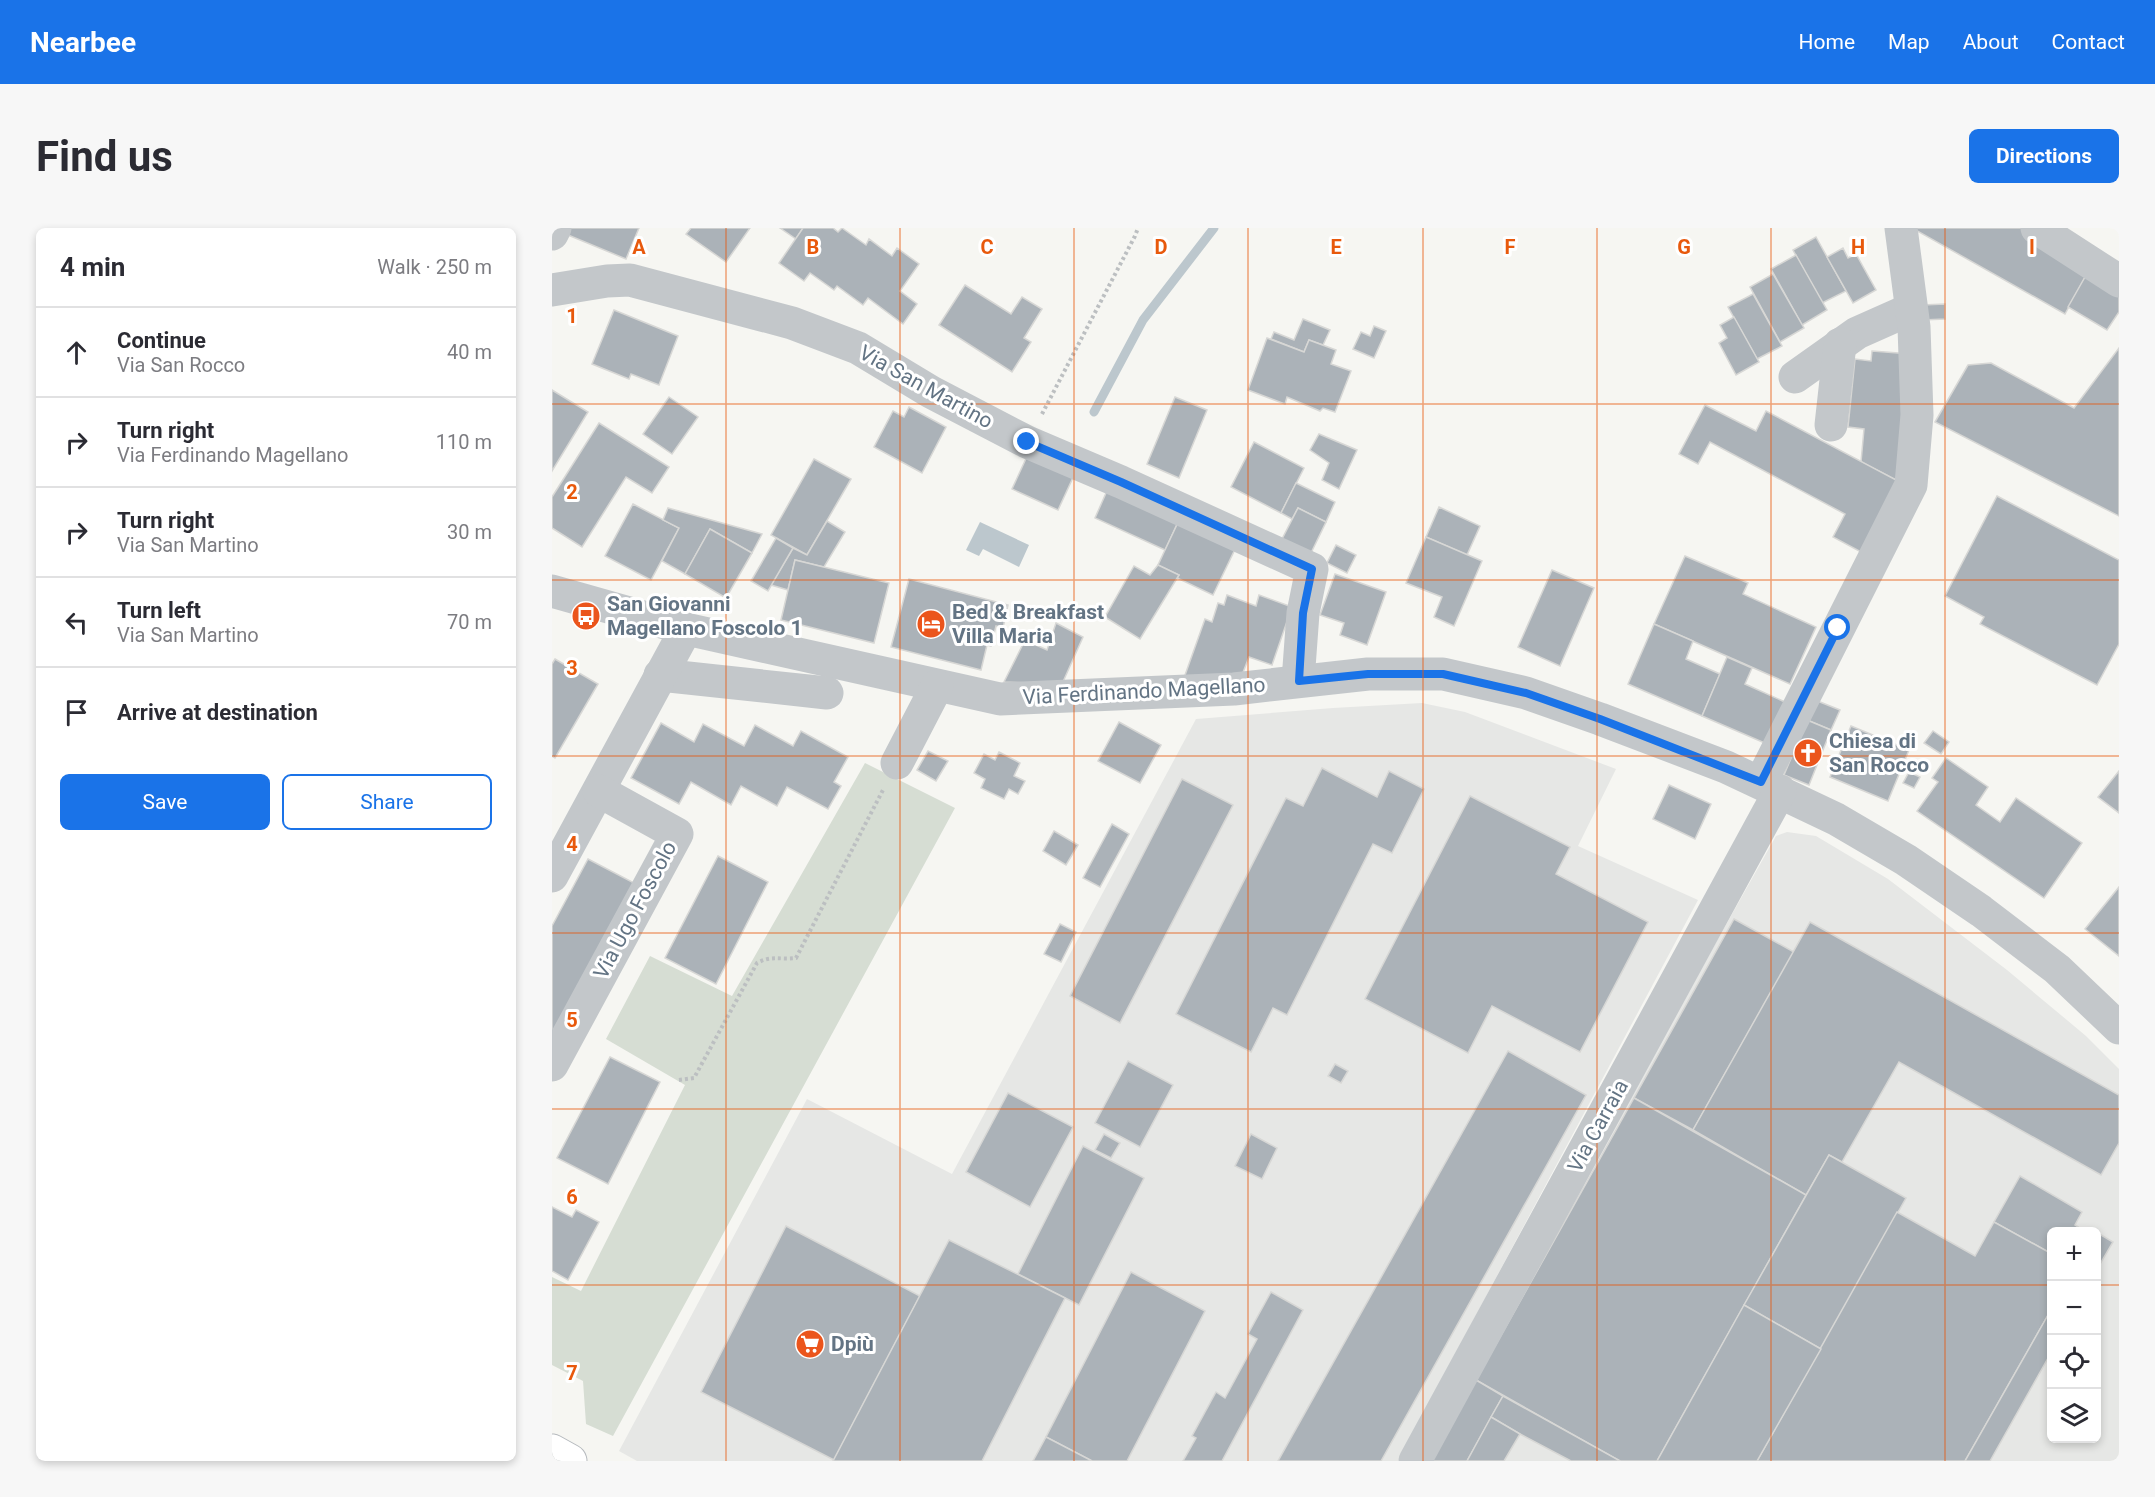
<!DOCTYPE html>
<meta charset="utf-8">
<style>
body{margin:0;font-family:Roboto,sans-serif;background:#f7f7f7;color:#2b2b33}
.controls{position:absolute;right:18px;bottom:18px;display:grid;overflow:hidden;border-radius:9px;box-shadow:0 3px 9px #0003}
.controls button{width:54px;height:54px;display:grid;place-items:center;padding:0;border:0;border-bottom:2px solid #e1e1e2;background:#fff;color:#2b2b33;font:30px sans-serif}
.stop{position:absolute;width:18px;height:18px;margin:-14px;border:4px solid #1a73e8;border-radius:50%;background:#fff}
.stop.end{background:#1a73e8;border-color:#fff;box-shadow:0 2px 6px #0008}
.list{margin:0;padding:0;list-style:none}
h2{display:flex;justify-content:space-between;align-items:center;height:78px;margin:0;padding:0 24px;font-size:26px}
h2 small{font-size:20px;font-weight:400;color:#7c7c81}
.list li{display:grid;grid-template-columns:39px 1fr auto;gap:18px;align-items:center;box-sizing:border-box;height:90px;padding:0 24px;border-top:2px solid #e1e1e2}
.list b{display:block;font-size:22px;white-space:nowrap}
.list p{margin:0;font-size:20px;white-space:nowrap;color:#7c7c81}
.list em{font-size:20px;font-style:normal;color:#7c7c81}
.actions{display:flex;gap:12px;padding:18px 24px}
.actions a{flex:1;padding:14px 0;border:2px solid #1a73e8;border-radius:9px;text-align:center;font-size:21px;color:#1a73e8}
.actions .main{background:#1a73e8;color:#fff}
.icon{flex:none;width:33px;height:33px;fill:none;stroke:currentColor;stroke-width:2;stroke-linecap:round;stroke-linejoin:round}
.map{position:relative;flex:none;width:1567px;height:1233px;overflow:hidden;border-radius:9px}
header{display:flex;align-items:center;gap:36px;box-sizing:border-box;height:84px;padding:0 30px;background:#1a73e8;color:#fff}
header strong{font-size:28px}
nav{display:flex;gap:33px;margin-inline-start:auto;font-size:21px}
.intro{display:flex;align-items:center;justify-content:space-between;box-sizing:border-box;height:144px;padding:0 36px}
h1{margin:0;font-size:42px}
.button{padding:15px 27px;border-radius:9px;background:#1a73e8;color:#fff;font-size:21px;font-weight:700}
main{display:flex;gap:36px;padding:0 36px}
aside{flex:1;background:#fff;border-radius:9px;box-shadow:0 3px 9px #0003}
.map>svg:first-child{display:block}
</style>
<header>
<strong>Nearbee</strong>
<nav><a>Home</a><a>Map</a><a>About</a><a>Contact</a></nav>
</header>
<div class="intro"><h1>Find us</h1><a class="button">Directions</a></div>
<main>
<aside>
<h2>4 min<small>Walk · 250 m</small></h2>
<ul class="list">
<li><svg class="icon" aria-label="ahead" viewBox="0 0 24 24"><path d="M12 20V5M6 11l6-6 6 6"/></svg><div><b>Continue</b><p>Via San Rocco</p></div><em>40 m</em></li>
<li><svg class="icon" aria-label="right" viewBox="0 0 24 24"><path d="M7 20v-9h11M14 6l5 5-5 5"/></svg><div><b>Turn right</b><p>Via Ferdinando Magellano</p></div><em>110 m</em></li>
<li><svg class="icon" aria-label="right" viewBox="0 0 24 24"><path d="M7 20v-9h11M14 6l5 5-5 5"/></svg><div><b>Turn right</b><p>Via San Martino</p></div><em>30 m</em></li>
<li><svg class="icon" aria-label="left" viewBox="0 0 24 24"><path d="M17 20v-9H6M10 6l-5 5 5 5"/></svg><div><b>Turn left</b><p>Via San Martino</p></div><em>70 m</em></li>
<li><svg class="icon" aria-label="arrive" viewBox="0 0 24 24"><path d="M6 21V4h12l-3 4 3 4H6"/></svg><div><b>Arrive at destination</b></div></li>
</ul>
<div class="actions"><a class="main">Save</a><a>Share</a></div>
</aside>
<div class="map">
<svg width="1567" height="1233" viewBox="0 0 1567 1233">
<rect width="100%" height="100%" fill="#f6f6f2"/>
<g fill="#e6e7e5" fill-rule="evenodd">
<path d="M870 475 913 484 1064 541 1026 618 1146 672 846 1233H85L67 1223 255 871 400 946 644 491 781 480Z"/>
<path d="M1235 604 1264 608 1336 651 1455 742 1534 808 1567 841V1233H872L1224 608ZM1500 1004H1544V1210H1500Z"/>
</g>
<path fill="#d6ddd3" d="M313 535 403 580 61 1208 34 1196 31 1153 0 1137V1049L29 1063 133 857 54 811 98 728 180 768Z"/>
<path fill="#bcc7cd" d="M428 294 477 317 467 339 431 321 427 328 414 322Z"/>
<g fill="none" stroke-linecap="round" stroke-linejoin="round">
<path stroke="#bcc7cd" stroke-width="9" d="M542 184 591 92 662 0"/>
</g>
<g fill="#abb2b8" stroke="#d7d7d5" stroke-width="1.5">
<path d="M18 0H87L74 31 16 7Z"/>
<path d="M139 0H198L174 34 134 6Z"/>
<path d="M228 0H251L244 11Z"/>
<path d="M251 0H281L286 4 290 0 314 17 317 11 340 28 345 20 367 36 348 63 365 76 351 96 316 70 311 77 285 58 282 62 258 45 252 53 227 35Z"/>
<path d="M1360 0H1470L1537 42 1513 86Z"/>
<path d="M1264 9 1294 63 1270 75 1241 22Z"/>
<path d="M1291 20 1296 30 1304 26 1324 62 1301 75 1275 29Z"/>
<path d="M1244 27 1275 82 1250 97 1219 41Z"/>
<path d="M1537 42 1567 62V84L1555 102 1516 79Z"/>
<path d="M1221 46 1252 100 1228 114 1198 59Z"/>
<path d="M413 57 459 86 470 69 490 81 472 110 479 114 460 144 387 97Z"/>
<path d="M1201 66 1230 118 1205 131 1176 79Z"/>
<path d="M1393 76V91L1370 92V77Z"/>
<path d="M62 82 126 108 107 157 79 146 77 151 40 136Z"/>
<path d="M1182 89 1207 134 1184 147 1167 115 1175 110 1168 97Z"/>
<path d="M751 91 778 102 771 117 757 112 752 124 719 111 722 104 742 112Z"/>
<path d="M822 98 834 103 822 130 801 121 809 104 818 108Z"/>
<path d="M715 110 752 124 757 112 784 122 779 136 799 143 783 184 771 180 768 183 735 169 733 176 696 162Z"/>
<path d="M1567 120V288L1383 194 1416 137 1439 135 1522 180Z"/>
<path d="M1320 123 1359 126 1346 253 1309 234 1312 201 1296 199 1303 131 1319 133Z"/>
<path d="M0 162 36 184 0 243Z"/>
<path d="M117 169 146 189 120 226 91 206Z"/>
<path d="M623 169 655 182 627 250 595 236Z"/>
<path d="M1153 177 1204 203 1214 183 1346 253 1309 324 1281 309 1293 286 1158 214 1146 236 1127 226Z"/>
<path d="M357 179 394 199 370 245 322 219 341 183 352 189Z"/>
<path d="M47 195 117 239 100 265 74 249 30 319 0 300V269Z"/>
<path d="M767 206 805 222 787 261 770 252 777 235 758 222Z"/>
<path d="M702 214 752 240 729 285 679 259Z"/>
<path d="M478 222 524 243 506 282 460 261Z"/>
<path d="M262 231 299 251 255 327 219 307Z"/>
<path d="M744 255 783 274 774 294 746 280 740 291 729 285Z"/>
<path d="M558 256 629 288 613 322 543 290Z"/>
<path d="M1445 268 1567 332V416L1545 457 1428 396 1432 389 1393 368Z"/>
<path d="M81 276 127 300 99 352 53 328Z"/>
<path d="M887 279 928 298 915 327 874 309Z"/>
<path d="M116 280 210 306 200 325 158 301 133 346 110 333 127 300 111 292Z"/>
<path d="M746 280 774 294 757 329 728 315Z"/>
<path d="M629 288 686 315 661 367 625 350 627 347 606 337Z"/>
<path d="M275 293 293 304 272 339 243 332 236 362 219 357 241 320 255 327Z"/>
<path d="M158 301 200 325 174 370 133 346Z"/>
<path d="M874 309 930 333 902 398 882 389 890 369 854 355Z"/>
<path d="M224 310 241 320 216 363 199 353Z"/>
<path d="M784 317 804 327 795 345 775 335Z"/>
<path d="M1133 328 1196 355 1191 366 1264 399 1238 456 1102 396Z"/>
<path d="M243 332 337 355 322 415 229 392Z"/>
<path d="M606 337 627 347 588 411 553 389 582 338 598 347Z"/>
<path d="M1000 342 1042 360 1008 438 966 419Z"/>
<path d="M783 346 834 364 815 417 788 407 792 395 768 387Z"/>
<path d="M357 351 456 377 451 400 444 398 439 418 435 417 429 442 339 419Z"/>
<path d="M675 367 704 378 707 367 740 379 720 437 697 429 690 447 632 450 653 391 660 394 666 375 672 377Z"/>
<path d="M504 395 531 409 510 456 452 454 473 412 495 422Z"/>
<path d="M1102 396 1141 413 1134 431 1168 446 1150 488 1076 456Z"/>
<path d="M1175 429 1200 440 1193 456 1233 474 1215 516 1150 488Z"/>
<path d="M3 431 46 456 3 530 0 528V436Z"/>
<path d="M1263 472 1288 482 1279 502 1255 492Z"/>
<path d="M1255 492 1279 502 1257 557 1232 547Z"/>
<path d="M567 494 609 517 588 555 546 533Z"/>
<path d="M109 495 142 514 151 496 192 518 203 497 241 518 249 503 296 529 282 554 289 558 276 581 235 559 225 578 189 558 179 577 139 554 127 576 79 550Z"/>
<path d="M1299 498 1357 522 1336 573 1278 549Z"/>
<path d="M1381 503 1397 514 1389 526 1372 515Z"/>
<path d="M376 523 396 533 384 553 365 542Z"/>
<path d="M447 524 468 535 462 548 473 553 466 566 457 561 452 571 429 560 433 551 422 545 432 526 443 532Z"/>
<path d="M1394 530 1436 559 1424 577 1448 594 1464 570 1530 615 1492 670 1365 583 1386 554 1380 550Z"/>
<path d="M770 540 825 569 837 543 872 561 840 625 821 616 735 787 721 780 699 824 624 786 734 570 751 578Z"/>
<path d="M1567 543V585L1546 569Z"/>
<path d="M1357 544 1368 549 1362 560 1351 555Z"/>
<path d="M630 551 681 577 568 795 518 768Z"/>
<path d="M1117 557 1159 576 1143 611 1101 591Z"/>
<path d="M918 568 1018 619 1004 646 1096 694 1028 824 940 778 916 825 813 771Z"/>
<path d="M560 596 577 606 548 659 531 650Z"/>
<path d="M502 603 526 617 514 637 491 623Z"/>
<path d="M166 628 216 654 164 756 113 730Z"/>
<path d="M36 631 84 656 0 813V698Z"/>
<path d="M1567 659V728L1533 701Z"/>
<path d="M1182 691 1242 724 1141 902 1082 870Z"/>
<path d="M1258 694 1567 867V915L1549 947 1347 834 1290 934 1277 927 1254 967 1141 902Z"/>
<path d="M508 696 524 704 509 734 492 726Z"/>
<path d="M956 823 1034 867 829 1233H726Z"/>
<path d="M58 829 108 854 56 956 5 930Z"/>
<path d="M576 833 621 857 588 919 543 895Z"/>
<path d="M783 836 796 843 789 855 776 848Z"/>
<path d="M456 865 521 899 478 979 414 944Z"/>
<path d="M1082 870 1254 967 1105 1233H1068L924 1152Z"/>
<path d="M552 906 568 915 559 930 543 922Z"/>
<path d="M699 906 725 920 710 951 683 938Z"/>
<path d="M531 918 592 950 527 1077 466 1046Z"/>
<path d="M1277 927 1354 970 1269 1121 1192 1077Z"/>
<path d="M1468 948 1530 984 1523 997 1534 1004H1500V1026L1442 994Z"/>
<path d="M0 979 20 989 24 982 47 994 16 1052 0 1043Z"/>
<path d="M1345 984 1423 1028 1442 994 1500 1026V1080L1413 1233H1205Z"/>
<path d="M234 998 368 1068 282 1232 149 1164Z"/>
<path d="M1544 1004 1561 1014 1544 1043Z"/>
<path d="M397 1012 513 1070 430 1233H281Z"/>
<path d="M579 1044 653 1083 575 1233H540L494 1209Z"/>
<path d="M719 1064 751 1082 670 1233H631L644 1210 640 1208 664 1164 673 1170 705 1111 696 1106Z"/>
<path d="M1192 1077 1269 1121 1205 1233H1105Z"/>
<path d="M1500 1080V1123L1438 1233H1413Z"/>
<path d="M924 1152 951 1168 915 1233H878Z"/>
<path d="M951 1168 1068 1233H1019L968 1206 939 1189Z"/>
<path d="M939 1189 968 1206 952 1233H915Z"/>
<path d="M494 1209 540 1233H481Z"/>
</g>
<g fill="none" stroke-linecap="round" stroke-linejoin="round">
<g stroke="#b6babe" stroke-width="35">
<path id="major" d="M0 1223 18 1233"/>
</g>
<g stroke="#bcbfc1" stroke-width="4" stroke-dasharray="3 3" stroke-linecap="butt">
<path d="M490 186 583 8 586 0"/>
<path d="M127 852 142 850 205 735C220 727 227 732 244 730L332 560"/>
</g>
<g stroke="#c3c7ca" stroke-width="33">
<path d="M1485 0 1567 53"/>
<path d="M0 6 3 0"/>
<path d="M0 62 55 53 78 52 240 95 306 120 379 164 475 214 569 254 760 341 751 385 746 453"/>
<path d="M1243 149 1305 105 1359 81"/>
<path d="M1279 197 1288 116"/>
<path d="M0 363 134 401 448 471 682 461 816 446H891L974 465 1048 491 1174 539 1284 591 1354 632 1429 683 1505 741 1567 800"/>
<path d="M108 447 275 465"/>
<path d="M345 535 385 458"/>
<path d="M1209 554 1359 257 1365 187 1362 99 1349 0"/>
<path d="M0 648 134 401"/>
<path d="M0 837 125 606 47 563"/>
<path d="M863 1233 1228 563"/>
</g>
<use href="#major" stroke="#fff" stroke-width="33"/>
</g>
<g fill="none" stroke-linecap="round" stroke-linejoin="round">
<path stroke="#1a73e8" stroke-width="8" d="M475 214 569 254 760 341 751 385 747 453 816 446H891L974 465 1048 491 1209 554 1286 400"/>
</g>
<path fill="none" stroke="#e8590c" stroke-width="1.5" stroke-opacity="0.55" d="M174 0V1233M348 0V1233M522 0V1233M696 0V1233M871 0V1233M1045 0V1233M1219 0V1233M1393 0V1233M0 176H1567M0 352H1567M0 528H1567M0 705H1567M0 881H1567M0 1057H1500M1544 1057H1567"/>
<defs>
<g id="bus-disc" transform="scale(1.5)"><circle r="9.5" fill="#eb551c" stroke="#fff"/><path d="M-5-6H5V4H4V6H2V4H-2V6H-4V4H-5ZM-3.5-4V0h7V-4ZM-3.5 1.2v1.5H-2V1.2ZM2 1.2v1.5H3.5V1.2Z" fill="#fff"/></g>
<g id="hotel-disc" transform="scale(1.5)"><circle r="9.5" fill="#eb551c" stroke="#fff"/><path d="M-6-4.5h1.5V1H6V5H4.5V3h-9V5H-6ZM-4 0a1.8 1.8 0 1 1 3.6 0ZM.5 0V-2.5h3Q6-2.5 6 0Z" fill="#fff"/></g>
<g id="church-disc" transform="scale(1.5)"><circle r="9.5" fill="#eb551c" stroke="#fff"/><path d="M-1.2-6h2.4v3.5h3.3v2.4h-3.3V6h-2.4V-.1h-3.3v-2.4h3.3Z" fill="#fff"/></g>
<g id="supermarket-disc" transform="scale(1.5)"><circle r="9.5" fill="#eb551c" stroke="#fff"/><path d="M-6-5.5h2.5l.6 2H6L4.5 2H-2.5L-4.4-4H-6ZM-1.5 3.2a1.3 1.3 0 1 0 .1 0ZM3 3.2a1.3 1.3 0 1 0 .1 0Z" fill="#fff"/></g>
</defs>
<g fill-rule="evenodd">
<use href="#bus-disc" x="34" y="388"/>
<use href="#hotel-disc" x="379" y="396"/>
<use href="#church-disc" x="1256" y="525"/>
<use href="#supermarket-disc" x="258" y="1116"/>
</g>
<g text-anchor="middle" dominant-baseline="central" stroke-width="6" stroke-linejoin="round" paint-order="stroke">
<g font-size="21" fill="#637484" stroke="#fff">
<text transform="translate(374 159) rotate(29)">Via San Martino</text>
<text transform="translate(592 463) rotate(-3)">Via Ferdinando Magellano</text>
<text transform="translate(83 682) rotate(-62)">Via Ugo Foscolo</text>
<text transform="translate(1046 898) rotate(-61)">Via Carraia</text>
</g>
<g font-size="21" font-weight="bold" fill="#637484" stroke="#fff" text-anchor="start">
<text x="55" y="376">San Giovanni<tspan x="55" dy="24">Magellano Foscolo 1</tspan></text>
<text x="400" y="384">Bed &amp; Breakfast<tspan x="400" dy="24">Villa Maria</tspan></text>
<text x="1277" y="513">Chiesa di<tspan x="1277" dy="24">San Rocco</tspan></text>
<text x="279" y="1116">Dpiù</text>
</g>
</g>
<g font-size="20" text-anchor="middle" font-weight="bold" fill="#e8590c" stroke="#fff" stroke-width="6" stroke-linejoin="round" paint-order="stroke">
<text x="87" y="26">A</text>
<text x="261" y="26">B</text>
<text x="435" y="26">C</text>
<text x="609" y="26">D</text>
<text x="784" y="26">E</text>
<text x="958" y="26">F</text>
<text x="1132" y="26">G</text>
<text x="1306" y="26">H</text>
<text x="1480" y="26">I</text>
<text x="20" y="95">1</text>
<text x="20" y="271">2</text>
<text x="20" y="447">3</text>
<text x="20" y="623">4</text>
<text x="20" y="799">5</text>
<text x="20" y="976">6</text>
<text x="20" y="1152">7</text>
</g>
</svg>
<div class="controls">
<button>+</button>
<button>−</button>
<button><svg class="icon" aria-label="locate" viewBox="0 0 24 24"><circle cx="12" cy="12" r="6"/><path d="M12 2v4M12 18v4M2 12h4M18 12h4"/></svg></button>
<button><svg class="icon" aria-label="layers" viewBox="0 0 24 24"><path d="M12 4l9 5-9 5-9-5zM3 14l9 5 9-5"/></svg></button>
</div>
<div class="stop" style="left:1286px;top:400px"></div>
<div class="stop end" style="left:475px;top:214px"></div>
</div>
</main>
